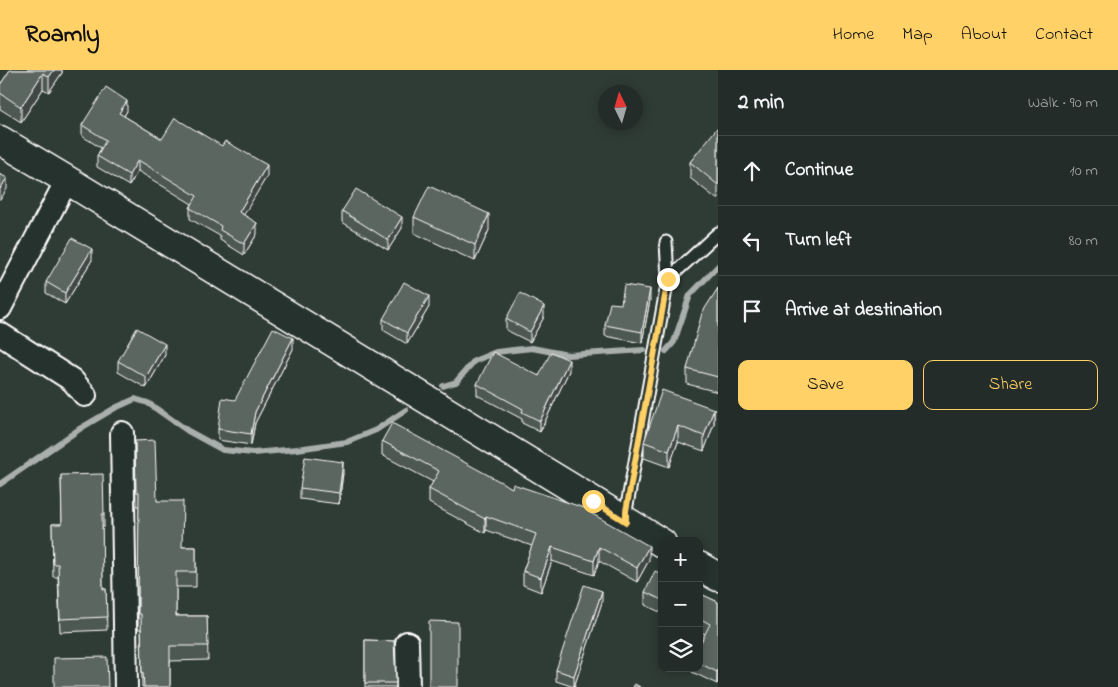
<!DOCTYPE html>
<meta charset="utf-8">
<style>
body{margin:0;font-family:"Indie Flower",sans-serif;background:#2b3430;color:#f1f3f6}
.controls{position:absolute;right:15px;bottom:15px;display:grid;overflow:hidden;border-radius:10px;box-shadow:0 2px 12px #0003}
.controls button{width:45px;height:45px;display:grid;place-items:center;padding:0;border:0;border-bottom:1px solid #404845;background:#232c28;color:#f1f3f6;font:25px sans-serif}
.compass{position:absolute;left:598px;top:15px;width:45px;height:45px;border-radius:50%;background:#232c28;box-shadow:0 2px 12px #0003;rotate:355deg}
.stop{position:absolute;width:15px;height:15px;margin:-11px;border:4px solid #ffd166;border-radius:50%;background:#fff}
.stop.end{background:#ffd166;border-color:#fff;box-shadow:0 1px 5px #0008}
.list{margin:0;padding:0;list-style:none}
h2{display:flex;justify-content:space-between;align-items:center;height:65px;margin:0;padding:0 20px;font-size:21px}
h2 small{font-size:16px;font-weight:400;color:#a3a7a8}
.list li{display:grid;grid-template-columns:32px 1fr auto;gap:15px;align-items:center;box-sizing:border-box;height:70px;padding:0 20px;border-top:1px solid #404845}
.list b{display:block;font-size:19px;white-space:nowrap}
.list em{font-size:16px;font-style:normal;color:#a3a7a8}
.actions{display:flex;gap:10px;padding:15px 20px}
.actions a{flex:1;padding:11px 0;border:1px solid #ffd166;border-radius:10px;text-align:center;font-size:18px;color:#ffd166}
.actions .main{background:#ffd166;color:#111}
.icon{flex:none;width:28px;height:28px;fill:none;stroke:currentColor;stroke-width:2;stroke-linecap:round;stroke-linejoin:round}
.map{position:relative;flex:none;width:718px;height:617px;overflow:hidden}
header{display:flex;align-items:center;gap:30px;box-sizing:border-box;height:70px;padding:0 25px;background:#ffd166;color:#111}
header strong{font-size:24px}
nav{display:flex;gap:28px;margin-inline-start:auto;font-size:18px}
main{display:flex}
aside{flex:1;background:#232c28}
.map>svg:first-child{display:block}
</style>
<header>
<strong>Roamly</strong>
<nav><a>Home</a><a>Map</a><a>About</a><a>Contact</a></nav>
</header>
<main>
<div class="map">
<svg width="718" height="617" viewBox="0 0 718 617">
<rect width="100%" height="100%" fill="#2f3b35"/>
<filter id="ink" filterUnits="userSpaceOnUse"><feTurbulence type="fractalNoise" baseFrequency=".02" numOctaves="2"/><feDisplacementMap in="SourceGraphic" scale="10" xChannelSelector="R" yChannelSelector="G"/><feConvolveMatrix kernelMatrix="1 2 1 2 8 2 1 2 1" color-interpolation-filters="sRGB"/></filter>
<g filter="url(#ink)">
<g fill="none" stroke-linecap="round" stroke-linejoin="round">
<g stroke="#a9afac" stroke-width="6">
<path d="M666 281 674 272 690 225 718 196"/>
<path d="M443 316 456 312 474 291 496 282 532 278 568 285 644 280"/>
<path d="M0 414 81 358 115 338 135 329 148 333 188 361 223 380 253 383 297 379 347 372 376 360 406 340"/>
</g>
<g stroke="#fff" stroke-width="15">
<g id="service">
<path d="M668 209 718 163"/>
<path d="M626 450V441L668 209 666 172"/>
</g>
</g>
<g stroke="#fff" stroke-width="26">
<g id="minor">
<path d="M0 238 67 110"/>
<path d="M0 264 72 310 85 325"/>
<path d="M122 363 126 617"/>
<path d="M407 573 408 617"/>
</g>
</g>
<g stroke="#fff" stroke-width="31">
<g id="secondary">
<path d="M0 70 67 110 662 473"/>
<path d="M699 496 718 507"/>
</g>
</g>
<use href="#service" stroke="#26332d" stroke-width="11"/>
<use href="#minor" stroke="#26332d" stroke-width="22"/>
<use href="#secondary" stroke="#26332d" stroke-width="28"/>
</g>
<g fill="#4e5853" stroke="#fff">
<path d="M10 0H62V3L49 22 43 19 21 52 0 39V15Z"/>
<path d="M127 41 124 46 162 69 267 106 243 145 257 164 244 185 220 170V166L190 149V138L192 134 138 101 129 116 97 97V86L101 78 82 66V55Z"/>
<path d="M718 59V130L690 108V92Z"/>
<path d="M342 141 402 158 388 180 342 152Z"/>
<path d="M414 147 489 160 475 191 414 163Z"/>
<path d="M92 190 65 234 46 223V212Z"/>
<path d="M718 218V322L687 314V299Z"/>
<path d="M650 230 642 273 605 266V255L621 234Z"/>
<path d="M429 237 407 274 383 260V249Z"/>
<path d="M544 247 530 272 506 260V249Z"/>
<path d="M293 279 255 353 251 375 218 370V359L235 330Z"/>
<path d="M165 285 146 318 118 302V291Z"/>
<path d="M569 301 540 362 522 353V349L477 325V314Z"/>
<path d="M714 339V354L704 381 678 372 669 397 644 388V372Z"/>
<path d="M135 371 157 431 182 477H196V517H176V546H207L208 590 170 591V617H142L141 559H138L139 436H136Z"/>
<path d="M382 371 512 418 590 442 649 490 637 512 599 491 594 505 552 491 541 522 523 515V501L532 476 486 460 485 463 429 433V419L433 412 382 385Z"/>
<path d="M343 403 339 434 300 429V418Z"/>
<path d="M61 405 104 444V457H102L103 519H106L107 560 60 562 58 507H53L52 454H62Z"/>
<path d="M662 504V543L645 535V522Z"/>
<path d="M699 523 718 532 717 614 692 602V598H699V576L705 564 699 561Z"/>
<path d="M602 532 574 617 556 611V600Z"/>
<path d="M365 570 394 571 396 617H365Z"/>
</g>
<g fill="#404744" stroke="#fff">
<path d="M54 0H62V3L49 22V7Z"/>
<path d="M43 3V19L21 52V37Z"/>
<path d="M127 31V41L119 54V43Z"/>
<path d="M138 90V101L129 116V105Z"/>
<path d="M267 95V106L239 153V142Z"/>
<path d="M7 108V119L0 130V119Z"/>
<path d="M489 144V160L475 191V175Z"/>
<path d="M402 147V158L388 180V170Z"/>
<path d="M257 153V164L244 185V174Z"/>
<path d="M92 179V190L65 234V223Z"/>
<path d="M650 219V230L642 273V262Z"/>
<path d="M429 226V237L407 274V263Z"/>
<path d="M544 236V247L530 272V262Z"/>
<path d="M293 268V279L255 353 251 375V364L255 342Z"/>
<path d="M165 274V285L146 318V307Z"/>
<path d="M569 290V301L540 362V351Z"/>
<path d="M714 339V354L704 381V366Z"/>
<path d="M678 356V372L669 397V381Z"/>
<path d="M343 392V403L339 434V423Z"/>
<path d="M486 446V460L485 463V449Z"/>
<path d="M649 476V490L637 512V498Z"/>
<path d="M552 477V491L541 522V508Z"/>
<path d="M599 477V491L594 505V491Z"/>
<path d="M602 521V532L574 617V606Z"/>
<path d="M718 600V613L717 614V602Z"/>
</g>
<g fill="#5b6661" stroke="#fff">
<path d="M10 0H54L49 7 43 3 21 37 0 23V15Z"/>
<path d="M106 17 127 31 119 43 162 69 175 48 222 76 225 71 267 95 239 142 257 153 244 174 220 160 221 156 190 138 197 126 138 90 129 105 97 86 106 70 82 55Z"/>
<path d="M717 58 718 59V115L690 92Z"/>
<path d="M0 104 7 108 0 119Z"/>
<path d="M429 116 489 144 475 175 414 147Z"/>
<path d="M356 119 402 147 388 170 342 141Z"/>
<path d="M72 168 92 179 65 223 46 212Z"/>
<path d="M404 212 429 226 407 263 383 249Z"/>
<path d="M624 215 650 219 642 262 605 255 610 233 621 234Z"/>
<path d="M718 218V307L687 299 702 243Z"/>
<path d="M520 223 544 236 530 262 506 249Z"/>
<path d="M137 258 165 274 146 307 118 291Z"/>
<path d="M273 258 293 268 255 342 251 364 218 359 222 328 235 330Z"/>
<path d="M493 282 539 306 551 282 569 290 540 351 522 342 523 339 477 314Z"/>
<path d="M662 320 714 339 704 366 678 356 669 381 644 372Z"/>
<path d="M392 353 512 418 513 414 590 440 589 442 649 476 637 498 599 477 594 491 552 477 541 508 523 501 536 464 486 446 485 449 429 419 439 401 382 371Z"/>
<path d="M155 370 157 431H183L182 477H196V502H176V546H207L208 576H170V617H144L143 602H142L141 544H138L139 422H136L135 371Z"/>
<path d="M305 387 343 392 339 423 300 418Z"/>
<path d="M103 404 104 444H102L103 519H106L107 547 60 549 58 494H53L52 454H62L61 405Z"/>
<path d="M655 501 662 504V530L645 522Z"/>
<path d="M584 515 602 521 574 606 556 600Z"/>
<path d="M699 523 718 532V600L717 602 699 593V576L710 554 699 548Z"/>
<path d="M429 551 458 552V617H429Z"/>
<path d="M365 570 394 571 396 613H365Z"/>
<path d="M107 587 108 617H54V588Z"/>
<path d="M635 614 640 617H633Z"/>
</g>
</g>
<g fill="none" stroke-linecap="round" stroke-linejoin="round" filter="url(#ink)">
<path stroke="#ffd166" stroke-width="6" d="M593 431 626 452V441L668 209"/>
</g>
</svg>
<div class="controls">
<button>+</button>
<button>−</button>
<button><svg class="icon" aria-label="layers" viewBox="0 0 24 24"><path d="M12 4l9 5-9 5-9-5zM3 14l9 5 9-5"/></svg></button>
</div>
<svg class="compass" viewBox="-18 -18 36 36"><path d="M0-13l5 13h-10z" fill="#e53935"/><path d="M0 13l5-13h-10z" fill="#a3a7a8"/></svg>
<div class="stop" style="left:593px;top:431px"></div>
<div class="stop end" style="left:668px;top:209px"></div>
</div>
<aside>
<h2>2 min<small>Walk · 90 m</small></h2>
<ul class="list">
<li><svg class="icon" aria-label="ahead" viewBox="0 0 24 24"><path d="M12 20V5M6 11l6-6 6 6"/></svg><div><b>Continue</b></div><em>10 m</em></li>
<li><svg class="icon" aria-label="left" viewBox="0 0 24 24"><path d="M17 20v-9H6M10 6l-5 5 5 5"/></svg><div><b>Turn left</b></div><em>80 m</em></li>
<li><svg class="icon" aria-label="arrive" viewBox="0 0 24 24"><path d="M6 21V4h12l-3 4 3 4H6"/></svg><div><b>Arrive at destination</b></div></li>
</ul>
<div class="actions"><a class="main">Save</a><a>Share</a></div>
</aside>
</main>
